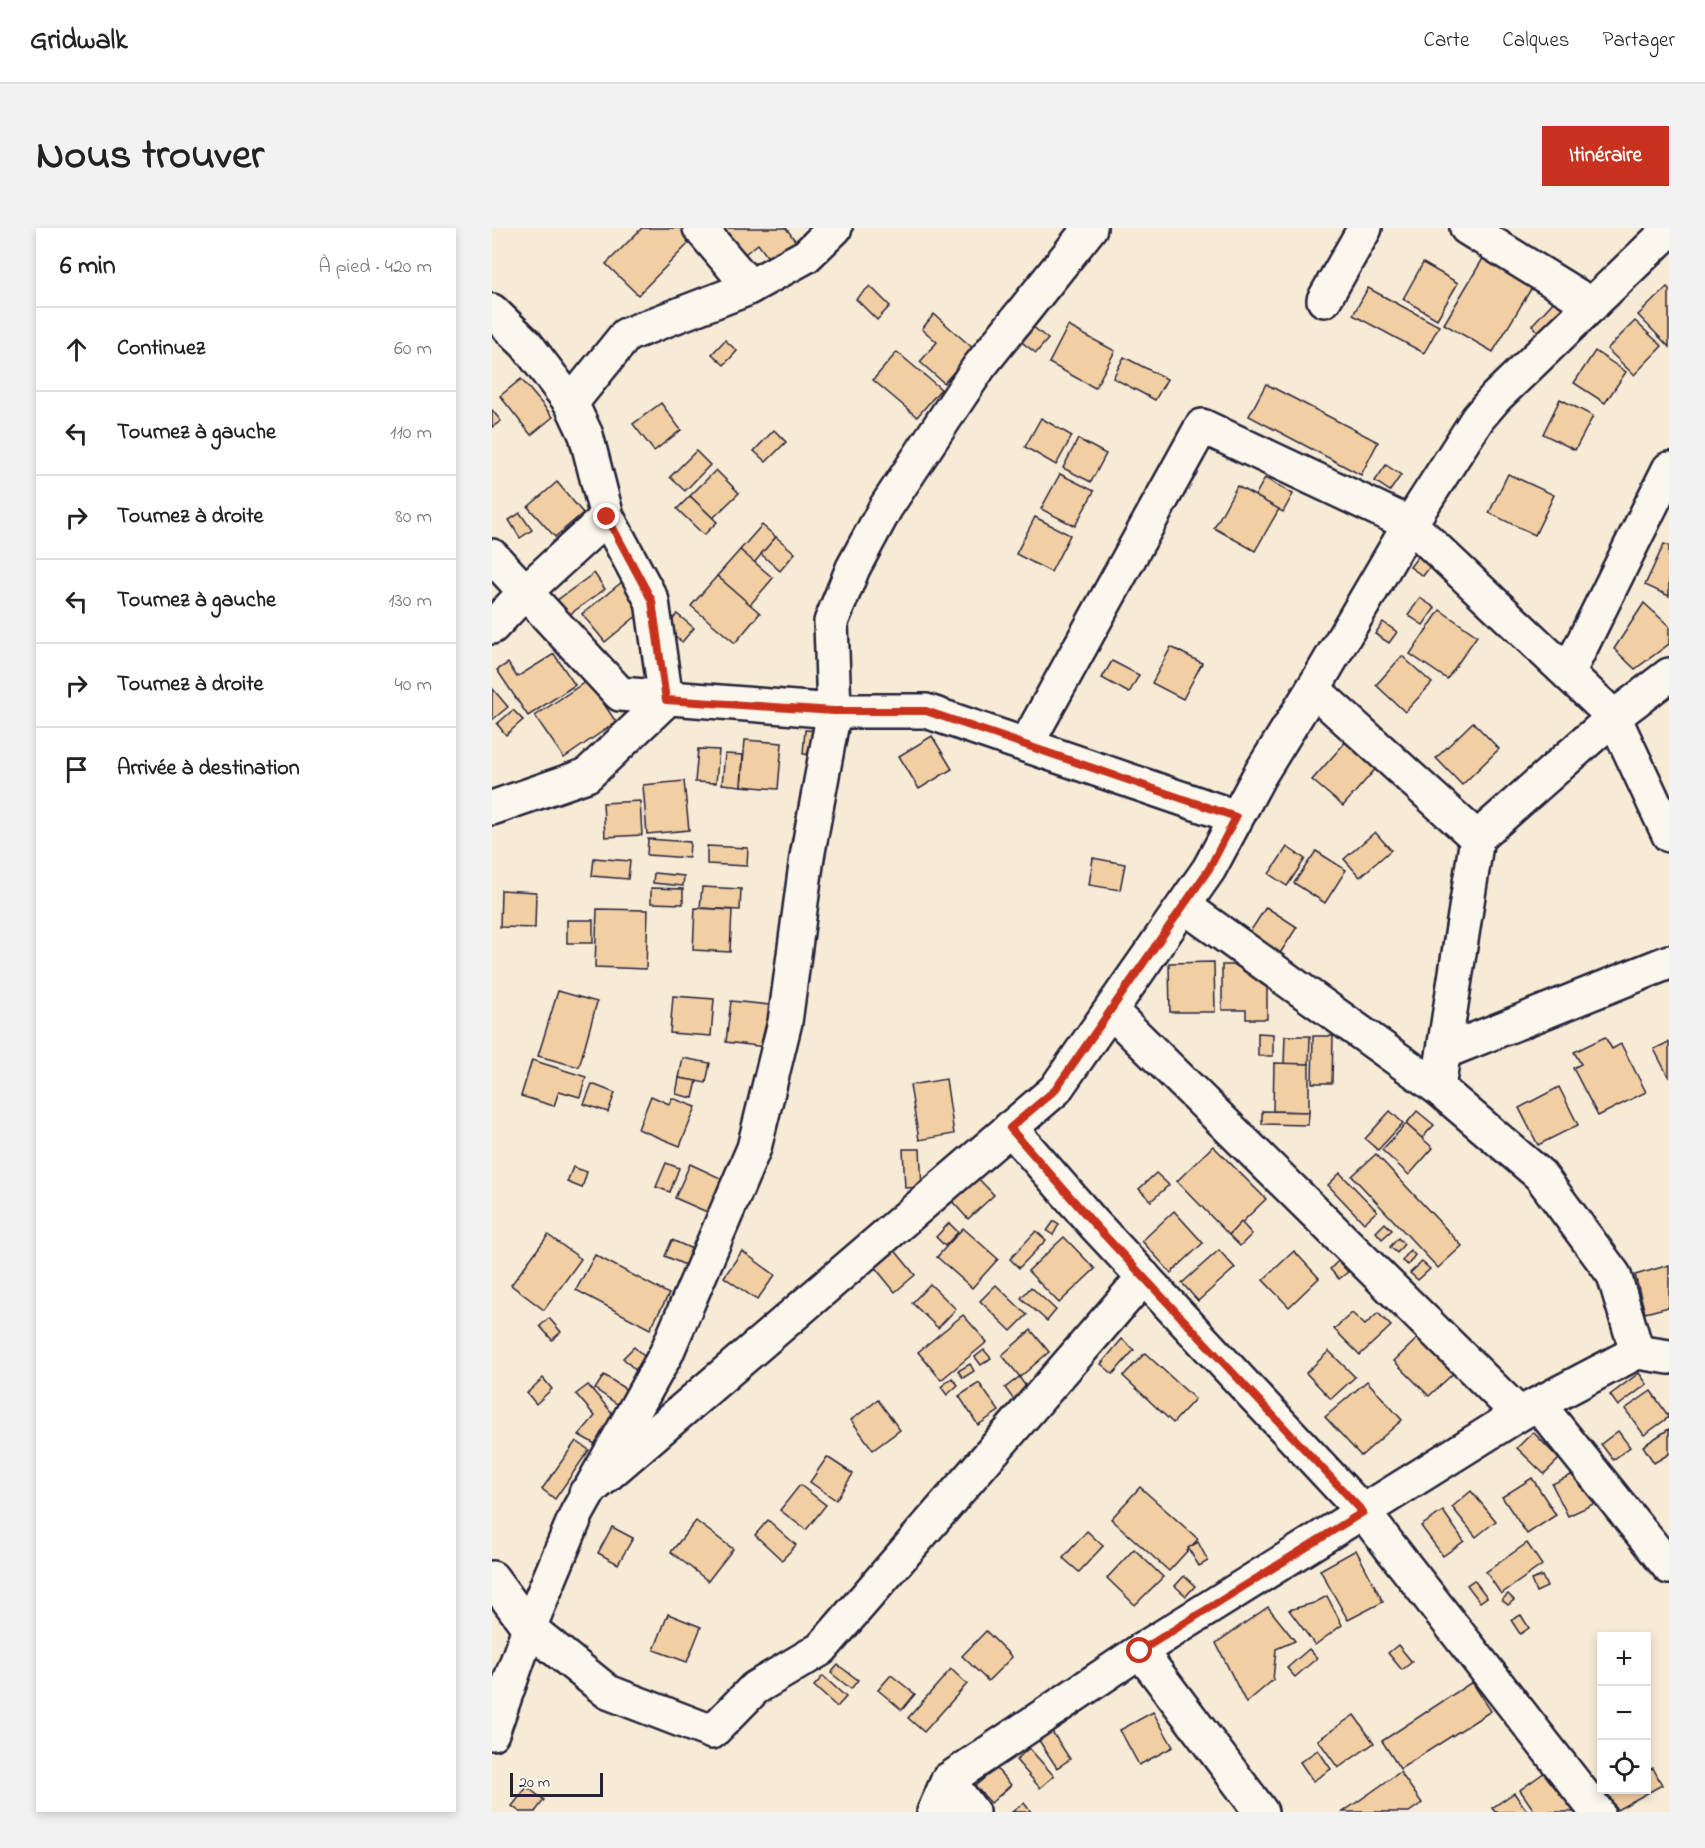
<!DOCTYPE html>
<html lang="fr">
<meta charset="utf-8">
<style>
body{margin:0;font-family:"Indie Flower",sans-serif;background:#f2f2f2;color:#222}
.controls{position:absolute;right:18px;bottom:18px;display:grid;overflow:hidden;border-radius:0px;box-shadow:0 3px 9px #0003}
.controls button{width:54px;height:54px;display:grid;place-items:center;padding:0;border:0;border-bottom:2px solid #e0e0e0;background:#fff;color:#222;font:30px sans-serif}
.scale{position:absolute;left:18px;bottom:15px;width:93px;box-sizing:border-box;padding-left:6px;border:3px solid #22223b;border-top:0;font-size:16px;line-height:21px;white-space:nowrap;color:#22223b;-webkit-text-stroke:4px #fbf7ec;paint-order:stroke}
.stop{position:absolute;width:18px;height:18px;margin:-14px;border:4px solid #c8321e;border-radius:50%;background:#fff}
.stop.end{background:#c8321e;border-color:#fff;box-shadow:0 2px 6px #0008}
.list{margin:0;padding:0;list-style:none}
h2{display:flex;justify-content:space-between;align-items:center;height:78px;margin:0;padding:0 24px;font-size:26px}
h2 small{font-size:20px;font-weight:400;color:#767676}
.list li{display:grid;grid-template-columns:39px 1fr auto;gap:18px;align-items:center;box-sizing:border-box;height:84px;padding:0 24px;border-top:2px solid #e0e0e0}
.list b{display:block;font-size:22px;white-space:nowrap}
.list em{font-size:20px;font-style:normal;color:#767676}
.icon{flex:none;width:33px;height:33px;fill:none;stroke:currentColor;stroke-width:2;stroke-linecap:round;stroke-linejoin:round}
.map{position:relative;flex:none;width:1177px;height:1584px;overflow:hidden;border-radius:0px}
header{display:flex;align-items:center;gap:36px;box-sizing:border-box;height:84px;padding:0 30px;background:#fff;border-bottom:2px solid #e0e0e0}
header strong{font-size:28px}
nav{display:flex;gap:33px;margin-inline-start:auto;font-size:21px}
.intro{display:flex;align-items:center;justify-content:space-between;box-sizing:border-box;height:144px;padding:0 36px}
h1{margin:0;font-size:42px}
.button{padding:15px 27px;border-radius:0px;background:#c8321e;color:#fff;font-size:21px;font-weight:700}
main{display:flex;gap:36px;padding:0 36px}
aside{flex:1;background:#fff;border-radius:0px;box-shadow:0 3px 9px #0003}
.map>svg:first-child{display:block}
</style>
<header>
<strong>Gridwalk</strong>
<nav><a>Carte</a><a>Calques</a><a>Partager</a></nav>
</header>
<div class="intro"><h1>Nous trouver</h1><a class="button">Itinéraire</a></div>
<main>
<aside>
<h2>6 min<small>À pied · 420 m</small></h2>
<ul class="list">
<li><svg class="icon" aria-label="ahead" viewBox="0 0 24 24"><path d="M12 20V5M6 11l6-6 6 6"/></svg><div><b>Continuez</b></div><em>60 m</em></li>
<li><svg class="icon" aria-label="left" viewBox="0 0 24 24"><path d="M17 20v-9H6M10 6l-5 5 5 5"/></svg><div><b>Tournez à gauche</b></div><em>110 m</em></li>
<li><svg class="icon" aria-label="right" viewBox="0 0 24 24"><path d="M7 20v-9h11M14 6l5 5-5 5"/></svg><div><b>Tournez à droite</b></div><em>80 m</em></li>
<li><svg class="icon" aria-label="left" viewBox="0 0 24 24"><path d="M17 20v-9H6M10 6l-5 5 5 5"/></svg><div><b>Tournez à gauche</b></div><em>130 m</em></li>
<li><svg class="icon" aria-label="right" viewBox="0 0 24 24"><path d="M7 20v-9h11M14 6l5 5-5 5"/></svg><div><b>Tournez à droite</b></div><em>40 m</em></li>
<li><svg class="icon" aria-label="arrive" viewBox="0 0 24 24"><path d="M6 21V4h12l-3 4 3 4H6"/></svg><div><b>Arrivée à destination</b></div></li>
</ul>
</aside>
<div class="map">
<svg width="1177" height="1584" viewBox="0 0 1177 1584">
<rect width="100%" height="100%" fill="#f8ebd6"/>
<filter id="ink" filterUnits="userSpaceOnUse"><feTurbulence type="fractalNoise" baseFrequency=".0167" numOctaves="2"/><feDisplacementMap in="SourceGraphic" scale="12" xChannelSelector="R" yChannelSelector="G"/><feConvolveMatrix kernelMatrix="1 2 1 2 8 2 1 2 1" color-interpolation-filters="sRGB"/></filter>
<g filter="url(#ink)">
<g fill="#f2cea3" stroke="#22223b" stroke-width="1.5">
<path d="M150 0H190L201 11 146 67 114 36Z"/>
<path d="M221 0H294L305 15 280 35 266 16 246 31Z"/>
<path d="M993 27 1042 56 1001 124 952 96Z"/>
<path d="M931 35 966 55 945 91 911 71Z"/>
<path d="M378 58 398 78 385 92 364 71Z"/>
<path d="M1175 59 1177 61V119L1146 87Z"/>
<path d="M876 60 947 98 932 125 861 87Z"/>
<path d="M1064 71 1080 85 1055 112 1040 97Z"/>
<path d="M442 86 482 121 452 155 428 134 445 114 430 101Z"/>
<path d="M1143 93 1170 118 1142 147 1115 121Z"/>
<path d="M539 97 556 111 544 125 527 112Z"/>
<path d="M576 98 623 123 603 160 557 135Z"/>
<path d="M233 112 245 123 232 137 220 126Z"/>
<path d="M1103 123 1134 144 1113 175 1082 155Z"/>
<path d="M405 124 449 161 425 189 381 152Z"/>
<path d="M632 129 675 151 663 172 621 150Z"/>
<path d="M29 151 61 189 39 207 8 168Z"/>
<path d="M774 156 886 214 869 247 757 188Z"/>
<path d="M1068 171 1101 188 1083 222 1051 206Z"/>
<path d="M169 175 189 202 162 223 141 196Z"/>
<path d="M0 182 9 193 0 199Z"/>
<path d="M549 190 580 208 564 237 533 219Z"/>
<path d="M282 202 294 214 274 234 262 223Z"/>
<path d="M586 211 614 226 599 254 571 240Z"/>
<path d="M204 223 218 237 193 263 178 249Z"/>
<path d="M894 237 909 247 898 263 883 253Z"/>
<path d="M224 242 247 265 221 290 198 268Z"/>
<path d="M568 246 602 263 583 298 549 281Z"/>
<path d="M1016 246 1062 267 1043 307 997 285Z"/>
<path d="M773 250 801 266 791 284 763 268Z"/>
<path d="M65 254 91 285 63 309 36 279Z"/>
<path d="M745 258 787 281 763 323 722 300Z"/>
<path d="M198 268 225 294 212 307 185 281Z"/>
<path d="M28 285 40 302 28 310 17 292Z"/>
<path d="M543 289 578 307 559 344 524 326Z"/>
<path d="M270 297 284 309 262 335 248 322Z"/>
<path d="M284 309 303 325 288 343 269 326Z"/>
<path d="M1172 316 1177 318V368L1153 357Z"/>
<path d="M248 322 281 350 258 377 225 348Z"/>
<path d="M927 327 940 336 931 348 918 339Z"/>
<path d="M102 345 113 361 71 391 60 376Z"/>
<path d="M225 348 268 385 243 415 199 378Z"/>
<path d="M130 354 153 381 113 414 90 386Z"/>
<path d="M928 370 943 380 931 397 916 387Z"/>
<path d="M1152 375 1177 398V416L1143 441 1122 421Z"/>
<path d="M948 382 985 408 955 451 918 426Z"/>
<path d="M185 386 202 400 190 414 174 400Z"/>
<path d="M891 394 905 404 897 415 883 406Z"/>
<path d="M679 419 710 435 691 471 660 455Z"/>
<path d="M62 426 83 457 36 488 5 442 16 435 25 449Z"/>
<path d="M910 428 940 455 913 484 884 457Z"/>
<path d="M620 433 647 447 637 465 610 450Z"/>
<path d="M96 452 124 494 72 530 43 488Z"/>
<path d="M0 460 16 479 0 492Z"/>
<path d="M21 482 31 492 14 507 5 496Z"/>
<path d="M981 494 1007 521 970 557 944 530Z"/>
<path d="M313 502 331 503 330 527 311 526Z"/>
<path d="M440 508 460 541 427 561 407 528Z"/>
<path d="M857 510 887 537 851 578 820 552Z"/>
<path d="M253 512 290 515 286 561 249 558Z"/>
<path d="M206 521 227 522 224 555 203 554Z"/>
<path d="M233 526 251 527 249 558 230 556Z"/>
<path d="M192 553 197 602 155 606 151 557Z"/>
<path d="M148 573 150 607 113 609 111 575Z"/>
<path d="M883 604 899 622 868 649 852 631Z"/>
<path d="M156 611 198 614 197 630 155 627Z"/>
<path d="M215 618 256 620 255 638 215 636Z"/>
<path d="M795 619 813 631 795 658 777 646Z"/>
<path d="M824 623 854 642 833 675 802 655Z"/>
<path d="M102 630 138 633 136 651 100 648Z"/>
<path d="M601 630 633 636 628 662 597 657Z"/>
<path d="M162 645 192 648 191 658 161 655Z"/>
<path d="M210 659 249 661 248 682 208 680Z"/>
<path d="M159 660 191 661V676L159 675Z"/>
<path d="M9 662 44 664 43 700 8 699Z"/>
<path d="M774 679 805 699 785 730 754 710Z"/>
<path d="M203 680 240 682 238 724 201 722Z"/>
<path d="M105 681 156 682 154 741 103 739Z"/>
<rect x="75" y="692" width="26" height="23"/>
<path d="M722 734 723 784H678L677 735Z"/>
<path d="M730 737H761L775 750V791H754V782H730Z"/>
<path d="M66 763 105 774 87 839 46 828Z"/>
<path d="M181 768 222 771 219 808 178 805Z"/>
<path d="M239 773 278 777 273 819 234 814Z"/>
<path d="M766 805 781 806V828H766Z"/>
<path d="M793 808H818L817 836H792Z"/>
<path d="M821 808H841L840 855H820Z"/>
<path d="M1113 809 1120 821 1129 816 1154 864 1106 888 1081 840 1089 836 1082 824Z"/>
<path d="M1177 814V850L1162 821Z"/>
<path d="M191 830 218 835 214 855 187 850Z"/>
<path d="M40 832 94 849 88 869 67 863 62 878 29 868Z"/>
<path d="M782 835 817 836V884L781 883Z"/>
<path d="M187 850 205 853 201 870 184 866Z"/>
<path d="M454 851 462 906 427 912 418 857Z"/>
<path d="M100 856 123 865 116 884 92 876Z"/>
<path d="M1067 859 1086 897 1046 917 1027 880Z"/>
<path d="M159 868 177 876 180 870 204 879 188 918 146 901Z"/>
<path d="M770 883 817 884 816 897 770 896Z"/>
<path d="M898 883 911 895 886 922 873 911Z"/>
<path d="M925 883 942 897 930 910 914 896Z"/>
<path d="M914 896 941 920 917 947 890 922Z"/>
<path d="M721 918 774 971 737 1007 685 953Z"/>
<path d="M411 921H428L430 959 413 960Z"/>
<path d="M884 926 970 1018 946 1040 860 948Z"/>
<path d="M174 935 187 940 178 964 164 959Z"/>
<path d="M198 936 237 954 222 987 183 970Z"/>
<path d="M81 939 95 944 90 960 75 954Z"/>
<path d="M664 945 677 957 659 973 647 961Z"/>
<path d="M848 945 885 983 872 995 836 957Z"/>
<path d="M484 948 502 967 476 991 458 971Z"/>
<path d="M682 983 711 1015 679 1045 650 1013Z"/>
<path d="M562 993 567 996 561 1007 555 1003Z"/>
<path d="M749 994 760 1006 748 1018 737 1007Z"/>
<path d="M457 995 466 1004 453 1018 444 1009Z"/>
<path d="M893 995 900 1002 890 1011 884 1004Z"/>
<path d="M471 1000 506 1031 480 1060 445 1029Z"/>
<path d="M544 1003 554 1012 527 1040 518 1031Z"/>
<path d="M56 1007 89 1031 52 1082 19 1057Z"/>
<path d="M572 1009 603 1041 567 1075 536 1043Z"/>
<path d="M906 1010 912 1016 905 1025 898 1019Z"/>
<path d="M180 1012 209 1025 202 1041 173 1028Z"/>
<path d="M401 1020 423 1047 403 1064 381 1037Z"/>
<path d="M727 1022 743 1040 706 1073 690 1055Z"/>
<path d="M918 1022 923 1027 916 1037 910 1033Z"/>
<path d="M250 1023 283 1047 265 1072 232 1049Z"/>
<path d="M802 1023 827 1050 797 1079 771 1052Z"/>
<path d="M103 1027 177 1066 158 1101 84 1062Z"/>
<path d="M846 1033 856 1044 847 1051 838 1041Z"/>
<path d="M930 1034 938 1041 926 1052 918 1045Z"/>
<path d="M1177 1037V1079L1153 1085 1143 1047Z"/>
<path d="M438 1056 464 1081 446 1100 420 1075Z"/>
<path d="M504 1057 535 1087 519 1103 488 1073Z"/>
<path d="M539 1059 564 1082 555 1093 529 1070Z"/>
<path d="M860 1085 873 1097 886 1085 899 1098 868 1127 842 1101Z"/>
<path d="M471 1087 495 1114 449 1152 426 1124Z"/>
<path d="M57 1090 69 1104 60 1112 48 1098Z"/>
<path d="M539 1102 557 1124 528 1149 510 1127Z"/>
<path d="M930 1106 965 1142 937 1168 902 1133Z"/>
<path d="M630 1111 642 1122 621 1146 609 1136Z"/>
<path d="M142 1119 154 1130 143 1142 131 1130Z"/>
<path d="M492 1122 499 1130 489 1137 483 1129Z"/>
<path d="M837 1123 863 1149 839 1171 814 1145Z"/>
<path d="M653 1125 703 1171 681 1195 631 1148Z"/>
<path d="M478 1136 482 1143 471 1150 466 1143Z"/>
<path d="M1147 1145 1155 1156 1126 1178 1118 1167Z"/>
<path d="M112 1147 138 1164 128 1178 103 1161Z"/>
<path d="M527 1149 539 1165 525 1176 513 1160Z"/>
<path d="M51 1150 60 1161 44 1176 35 1165Z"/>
<path d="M460 1150 466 1157 455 1167 449 1159Z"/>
<path d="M875 1153 910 1192 869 1228 833 1189Z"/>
<path d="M487 1155 507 1183 486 1197 467 1168Z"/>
<path d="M96 1157 122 1187 103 1216 87 1207 103 1188 84 1166Z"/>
<path d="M1159 1163 1177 1189 1152 1207 1133 1181Z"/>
<path d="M386 1172 408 1202 381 1222 359 1192Z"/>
<path d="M1177 1201V1226L1162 1235 1151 1218Z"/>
<path d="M1126 1203 1138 1219 1121 1232 1109 1216Z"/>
<path d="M1041 1204 1067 1231 1052 1246 1025 1220Z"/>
<path d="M84 1213 97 1222 63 1271 50 1261Z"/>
<path d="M335 1229 361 1246 344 1272 318 1254Z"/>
<path d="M1094 1240 1110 1272 1076 1288 1060 1256Z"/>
<path d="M1040 1250 1064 1287 1035 1306 1010 1269Z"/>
<path d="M308 1257 334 1277 314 1302 288 1282Z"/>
<path d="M648 1259 706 1311 677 1343 619 1291Z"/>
<path d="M979 1263 1004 1293 984 1309 960 1279Z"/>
<path d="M951 1283 972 1313 951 1328 929 1298Z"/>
<path d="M276 1292 304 1317 290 1332 263 1307Z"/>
<path d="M204 1293 241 1321 216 1353 179 1324Z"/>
<path d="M120 1299 141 1310 126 1336 106 1325Z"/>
<path d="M595 1303 611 1318 587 1344 571 1330Z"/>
<path d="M706 1314 716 1333 707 1338 696 1320Z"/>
<path d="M1035 1315 1050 1337 1009 1366 994 1344Z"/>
<path d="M642 1321 671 1349 643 1377 615 1350Z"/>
<path d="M864 1322 891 1374 856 1392 828 1342Z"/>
<path d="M692 1348 703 1358 694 1368 683 1358Z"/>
<path d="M1050 1348 1055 1359 1044 1364 1039 1352Z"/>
<path d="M982 1352 995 1369 988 1374 975 1357Z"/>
<path d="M1016 1366 1022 1372 1016 1377 1010 1372Z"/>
<path d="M835 1368 850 1397 823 1417 797 1382 822 1375Z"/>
<path d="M776 1379 803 1413 784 1421 781 1452 754 1475 724 1415Z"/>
<path d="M176 1386 209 1399 195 1434 162 1422Z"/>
<path d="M1029 1387 1037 1400 1028 1406 1019 1392Z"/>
<path d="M494 1403 520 1429 496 1453 470 1428Z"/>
<path d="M906 1417 920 1434 910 1442 896 1425Z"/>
<path d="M817 1421 825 1430 803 1449 795 1440Z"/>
<path d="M346 1437 366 1452 359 1461 339 1445Z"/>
<path d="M459 1441 475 1456 432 1504 416 1490Z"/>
<path d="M399 1447 423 1466 410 1482 386 1462Z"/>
<path d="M331 1448 354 1469 345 1479 322 1458Z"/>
<path d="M980 1454 999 1483 908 1541 890 1513Z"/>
<path d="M661 1484 681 1519 647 1537 628 1502Z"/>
<path d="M862 1487 882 1515 846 1540 826 1512Z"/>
<path d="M559 1502 578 1531 565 1540 546 1511Z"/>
<path d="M537 1520 562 1548 548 1560 524 1532Z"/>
<path d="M826 1522 839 1541 821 1553 808 1534Z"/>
<path d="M504 1540 519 1557 499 1575 483 1558Z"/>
<path d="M1161 1540 1170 1557 1125 1582 1115 1564 1121 1562H1154V1543Z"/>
<path d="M908 1544 930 1575 917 1584H851Z"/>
<path d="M1053 1544 1082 1584H1043L1028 1562Z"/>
<path d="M35 1559 52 1572 43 1584H28L20 1578Z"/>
<path d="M1022 1565 1036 1584H1003L1000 1580Z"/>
<path d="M532 1575 539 1584H520Z"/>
</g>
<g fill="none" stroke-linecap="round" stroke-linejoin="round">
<g stroke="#22223b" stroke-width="38">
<g id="minor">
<path d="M208 0 258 59"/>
<path d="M975 0 1100 77"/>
<path d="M832 72 873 0"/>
<path d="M0 83 34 116 79 175 134 107 252 62 314 28 343 0"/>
<path d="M0 328 128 466 342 483H434L744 589"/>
<path d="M0 399 34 363 115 289"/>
<path d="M1076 445 1177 241"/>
<path d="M821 461 985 610"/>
<path d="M534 517 710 198 918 296 1122 489 1177 607"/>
<path d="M0 580 95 547 174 472 160 373 115 289 94 207 79 175"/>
<path d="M692 678 946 860 1048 947 1122 1047 1145 1124"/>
<path d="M619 783 1027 1186"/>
<path d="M952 824 1177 734"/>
<path d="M946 860 985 610 1122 489 1177 447"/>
<path d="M518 900 602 996 871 1284 1105 1584"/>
<path d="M1046 1176 1177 1339"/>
<path d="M94 1265 563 862 717 641 767 548 829 448 918 296 986 190 1004 169 1177 2"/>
<path d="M0 1350 37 1400 116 1464 220 1504 263 1460 329 1421 652 1049"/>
<path d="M648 1423 769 1584"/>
<path d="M0 1505 37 1400 85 1285 174 1126 262 920 293 794 315 629 342 483 339 394 361 340 394 279 487 139 598 0"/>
<path d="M456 1552 480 1584"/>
<path d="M442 1584 456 1552 648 1423 1027 1186 1145 1124 1177 1129"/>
</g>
</g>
<use href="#minor" stroke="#fbf7ec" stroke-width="33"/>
</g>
</g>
<g fill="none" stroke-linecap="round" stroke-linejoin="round" filter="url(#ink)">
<path stroke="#c8321e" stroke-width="8" d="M115 289 160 373 174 472 342 483H434L744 589 717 641 563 862 518 900 602 996 871 1284 648 1423"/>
</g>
</svg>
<div class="controls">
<button>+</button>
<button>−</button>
<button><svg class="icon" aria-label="locate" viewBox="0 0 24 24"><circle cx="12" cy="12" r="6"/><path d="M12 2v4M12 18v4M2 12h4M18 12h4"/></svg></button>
</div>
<div class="scale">20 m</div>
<div class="stop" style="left:648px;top:1423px"></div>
<div class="stop end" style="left:115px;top:289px"></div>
</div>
</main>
